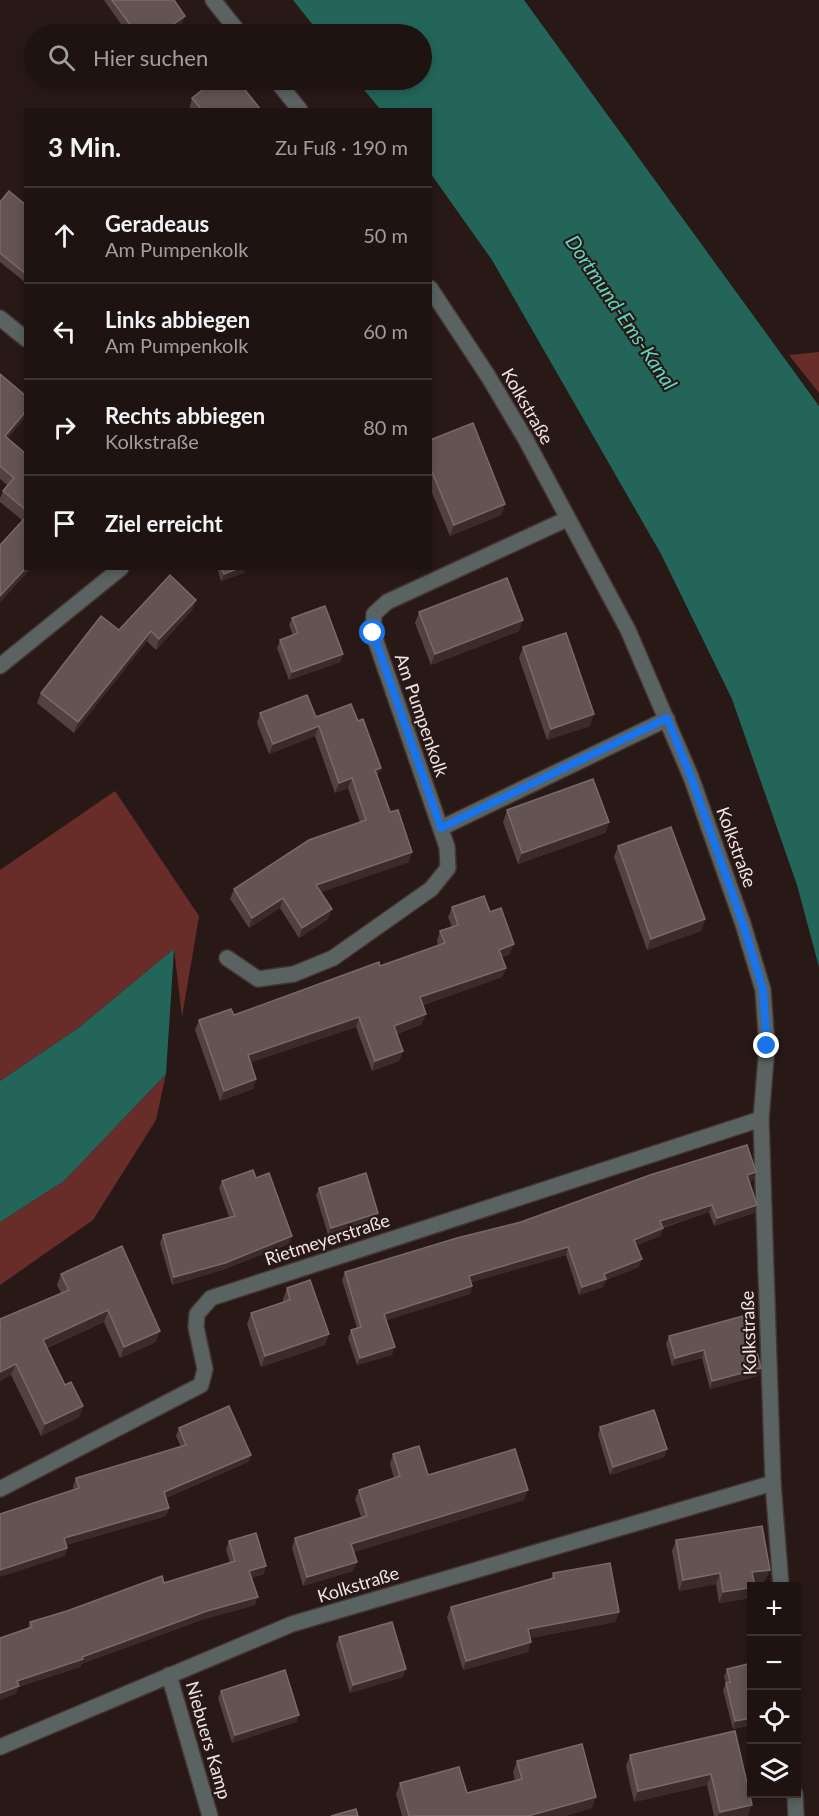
<!DOCTYPE html>
<html lang="de">
<meta charset="utf-8">
<style>
body{margin:0;font-family:Lato,sans-serif;background:#2b201f;color:#f1f3f6}
.controls{position:absolute;right:18px;bottom:18px;display:grid;overflow:hidden;border-radius:0px;box-shadow:0 3px 9px #0003}
.controls button{width:54px;height:54px;display:grid;place-items:center;padding:0;border:0;border-bottom:2px solid #3c3231;background:#1e1311;color:#f1f3f6;font:30px sans-serif}
.stop{position:absolute;width:18px;height:18px;margin:-14px;border:4px solid #1a73e8;border-radius:50%;background:#fff}
.stop.end{background:#1a73e8;border-color:#fff;box-shadow:0 2px 6px #0008}
.list{margin:0;padding:0;list-style:none}
h2{display:flex;justify-content:space-between;align-items:center;height:78px;margin:0;padding:0 24px;font-size:26px}
h2 small{font-size:20px;font-weight:400;color:#a19e9f}
.list li{display:grid;grid-template-columns:39px 1fr auto;gap:18px;align-items:center;box-sizing:border-box;height:96px;padding:0 24px;border-top:2px solid #3c3231}
.list b{display:block;font-size:22px;white-space:nowrap}
.list p{margin:0;font-size:20px;white-space:nowrap;color:#a19e9f}
.list em{font-size:20px;font-style:normal;color:#a19e9f}
.icon{flex:none;width:33px;height:33px;fill:none;stroke:currentColor;stroke-width:2;stroke-linecap:round;stroke-linejoin:round}
.map{position:relative;flex:none;width:819px;height:1816px;overflow:hidden}
.search{position:absolute;background:#1e1311;box-shadow:0 3px 9px #0003;left:24px;top:24px;width:408px;height:66px;display:flex;align-items:center;gap:15px;box-sizing:border-box;padding:0 21px;border-radius:33px;color:#a19e9f;font-size:22px}
.panel{position:absolute;background:#1e1311;box-shadow:0 3px 9px #0003;left:24px;top:108px;width:408px;height:462px;border-radius:0px}
.map>svg:first-child{display:block}
</style>
<div class="map">
<svg width="819" height="1816" viewBox="0 0 819 1816">
<rect width="100%" height="100%" fill="#281917"/>
<g fill="#682d28">
<path d="M819 352V393L789 355Z"/>
<path d="M115 791 199 916 182 1017 174 949 77 1029 0 1081V870Z"/>
<path d="M166 1074 156 1120 93 1220 0 1285V1222L64 1181Z"/>
</g>
<g fill="#236559">
<path d="M293 0H524L819 406V967L797 885 732 699 661 554 492 260 431 174 430 110 380 109 356 80H422V34H320Z"/>
<path d="M174 949 166 1074 64 1181 0 1222V1081L77 1029Z"/>
</g>
<g fill="none" stroke-linecap="round" stroke-linejoin="round">
<g stroke="#443634" stroke-width="18">
<path id="lane" d="M441 828 667 719"/>
</g>
<g stroke="#443634" stroke-width="18">
<g id="street">
<path d="M213 0 240 34"/>
<path d="M276 80 300 110"/>
<path d="M430 288 488 376 526 440 628 630 691 777 743 924 763 990 767 1046 761 1119 773 1483 781 1586"/>
<path d="M0 318 26 339"/>
<path d="M0 666 121 568"/>
<path d="M227 958 258 979 294 974 333 958 431 889 448 868 447 847 373 633 374 614 387 602 567 519"/>
<path d="M0 1489 201 1385 205 1369 196 1327 197 1314 211 1298 761 1119"/>
<path d="M169 1675 210 1816"/>
<path d="M0 1747 292 1624 773 1483"/>
<path d="M795 1794 796 1816"/>
</g>
</g>
<use href="#lane" stroke="#5a6361" stroke-width="15"/>
<use href="#street" stroke="#5a6361" stroke-width="15"/>
</g>
<g fill="#52413f">
<path d="M104 0H174L182 24 167 34H128Z"/>
<path d="M192 98 261 110H189Z"/>
<path d="M0 202 26 205V283L0 262Z"/>
<path d="M0 374 26 396V417L7 438 26 454V568H31L0 602 22 520 0 502V498L3 491 7 485 0 479Z"/>
<path d="M430 440 505 504 501 515 450 536 430 488Z"/>
<path d="M217 568H245L244 573 221 581Z"/>
<path d="M196 600 192 610 156 650 147 641 74 733 37 703 41 693 119 630Z"/>
<path d="M419 612 519 631 431 665 415 623Z"/>
<path d="M292 618 343 654 340 662 289 680 277 648 280 640 293 635 289 625Z"/>
<path d="M523 647 590 726 547 740 519 658Z"/>
<path d="M260 713 316 717 378 777 409 862 321 892 328 919 299 938 280 908 249 928 230 899 234 889 360 822 348 788 335 793 315 736 269 754 257 723Z"/>
<path d="M507 810 609 822 605 833 518 864 503 822Z"/>
<path d="M618 846 705 919 701 931 647 950 614 857Z"/>
<path d="M452 907 490 912 510 954 502 957 506 968 502 977 423 1005 422 1024 397 1034 403 1051 399 1061 372 1071 356 1027 251 1062 256 1079 253 1089 220 1101 195 1030 199 1020 234 1015 380 966 438 945 437 941 440 931 452 927 448 917Z"/>
<path d="M256 1178 289 1244 222 1270 172 1285 160 1243 163 1235 229 1217 219 1188 222 1181Z"/>
<path d="M753 1180 749 1182 757 1205 754 1213 714 1226 709 1212 663 1228 660 1236 637 1245 639 1267 606 1280 603 1287 579 1295 566 1255 471 1282 472 1286 470 1294 386 1320 392 1355 357 1365 348 1338 351 1330 357 1328 342 1280 345 1272Z"/>
<path d="M319 1188 378 1213 375 1221 328 1235 316 1195Z"/>
<path d="M61 1274 156 1342 120 1358 104 1322 47 1348 65 1385 83 1406 79 1417 41 1436 11 1375 0 1381V1319L61 1293 57 1285Z"/>
<path d="M287 1288 325 1345 261 1367 247 1324 251 1313 283 1302V1299Z"/>
<path d="M669 1336 761 1368 758 1376 710 1389 702 1358 672 1366 666 1344Z"/>
<path d="M600 1427 667 1449 664 1457 610 1475 598 1435Z"/>
<path d="M179 1428 251 1455 248 1462 166 1498 169 1508 166 1516 66 1545 67 1548 65 1556 74 1490 73 1486 76 1478 181 1447 176 1436Z"/>
<path d="M393 1454 428 1475 524 1500 354 1552 353 1571 303 1586 292 1548 295 1538 361 1517 355 1499 359 1490 394 1478 390 1464Z"/>
<path d="M676 1540 765 1581 754 1583 752 1587 751 1598 719 1603 716 1584 679 1591 672 1551Z"/>
<path d="M229 1541 264 1574 251 1578 255 1605 204 1619 81 1664 80 1667 18 1687 16 1694 28 1628 30 1622 164 1583 230 1563 226 1549Z"/>
<path d="M553 1573 619 1612 615 1622 530 1638 528 1652 463 1670 447 1617 451 1607 551 1579Z"/>
<path d="M339 1637 403 1677 350 1693 336 1645Z"/>
<path d="M727 1669 752 1725 733 1729 723 1690 726 1683 724 1677Z"/>
<path d="M221 1691 299 1715 296 1722 232 1743 218 1698Z"/>
<path d="M735 1731 748 1816H714L707 1785 634 1802 626 1766 630 1755Z"/>
<path d="M517 1761 592 1808 565 1816H402L396 1794 400 1783 467 1793 515 1780 513 1772Z"/>
</g>
<g fill="#3a2a28">
<path d="M185 16 182 24 167 34H159Z"/>
<path d="M26 411V417L1 446 5 436Z"/>
<path d="M505 504 501 515 450 536 454 525Z"/>
<path d="M26 568H31L0 602V596Z"/>
<path d="M239 568H245L244 573 221 581 224 574Z"/>
<path d="M196 600 192 610 156 650 159 639Z"/>
<path d="M523 620 519 631 431 665 435 654Z"/>
<path d="M151 631 147 641 74 733 78 722Z"/>
<path d="M343 654 340 662 289 680 292 672Z"/>
<path d="M594 714 590 726 547 740 551 729Z"/>
<path d="M319 726 315 736 269 754 273 744Z"/>
<path d="M381 768 377 777 375 770Z"/>
<path d="M352 778 348 788 335 793 339 783Z"/>
<path d="M609 822 605 833 518 864 522 853Z"/>
<path d="M412 852 409 862 313 895 316 885Z"/>
<path d="M283 898 280 908 249 928 252 918Z"/>
<path d="M332 909 328 919 299 938 302 928Z"/>
<path d="M705 919 701 931 647 950 651 939Z"/>
<path d="M514 944 510 954 495 960 499 950Z"/>
<path d="M506 968 502 977 416 1007 420 997Z"/>
<path d="M426 1014 422 1024 390 1036 394 1026Z"/>
<path d="M359 1017 356 1027 244 1065 248 1055Z"/>
<path d="M403 1051 399 1061 372 1071 375 1061Z"/>
<path d="M256 1079 253 1089 220 1101 224 1091Z"/>
<path d="M756 1172 753 1180 744 1183 747 1175Z"/>
<path d="M712 1205 709 1212 657 1229 660 1221Z"/>
<path d="M757 1205 754 1213 714 1226 717 1218Z"/>
<path d="M378 1213 375 1221 328 1235 331 1228Z"/>
<path d="M663 1228 660 1236 632 1247 634 1240Z"/>
<path d="M292 1236 289 1244 222 1270 172 1285 174 1277Z"/>
<path d="M568 1247 566 1255 466 1284 469 1276Z"/>
<path d="M642 1259 639 1267 606 1280 603 1287 579 1295 582 1287 604 1274Z"/>
<path d="M472 1286 470 1294 382 1322 384 1314Z"/>
<path d="M108 1310 104 1322 39 1351 43 1340Z"/>
<path d="M160 1331 156 1342 120 1358 124 1347Z"/>
<path d="M329 1334 325 1345 261 1367 265 1356Z"/>
<path d="M395 1347 392 1355 357 1365 360 1358Z"/>
<path d="M704 1350 702 1358 672 1366 675 1358Z"/>
<path d="M16 1364 11 1375 0 1381V1372Z"/>
<path d="M761 1368 758 1376 710 1389 712 1381Z"/>
<path d="M83 1406 79 1417 41 1436 45 1424Z"/>
<path d="M667 1449 664 1457 610 1475 613 1467Z"/>
<path d="M251 1455 248 1462 161 1500 164 1492Z"/>
<path d="M528 1490 524 1500 348 1554 351 1544Z"/>
<path d="M169 1508 166 1516 62 1546 64 1538Z"/>
<path d="M67 1548 65 1556 0 1577V1570Z"/>
<path d="M357 1562 353 1571 303 1586 307 1577Z"/>
<path d="M266 1566 264 1574 247 1579 249 1571Z"/>
<path d="M770 1570 765 1581 748 1583 752 1572Z"/>
<path d="M720 1573 716 1584 679 1591 683 1580Z"/>
<path d="M752 1587 751 1598 719 1603 723 1592Z"/>
<path d="M258 1597 255 1605 204 1619 81 1664 80 1667 18 1687 16 1694 0 1700V1693L17 1681 207 1611Z"/>
<path d="M619 1612 615 1622 524 1639 528 1629Z"/>
<path d="M531 1642 528 1652 463 1670 466 1661Z"/>
<path d="M406 1669 403 1677 350 1693 353 1685Z"/>
<path d="M299 1715 296 1722 232 1743 235 1735Z"/>
<path d="M752 1718V1725L733 1729 735 1721Z"/>
<path d="M711 1774 707 1785 634 1802 638 1791Z"/>
<path d="M596 1797 592 1808 565 1816H528Z"/>
<path d="M752 1805 748 1816H718L720 1812Z"/>
</g>
<g fill="#635351" stroke="#796a68" stroke-width="1.5">
<path d="M112 0H174L185 16 159 34H137Z"/>
<path d="M215 80H237L261 110H202L192 98Z"/>
<path d="M9 191 26 205V274L0 253V202Z"/>
<path d="M0 374 26 396V411L5 436 26 454V510L3 491 14 478 0 466Z"/>
<path d="M473 423 505 504 454 525 430 467V440Z"/>
<path d="M26 517V568L0 596V545Z"/>
<path d="M221 568H239L224 574Z"/>
<path d="M170 575 196 600 159 639 151 631 78 722 41 693 101 616 119 630Z"/>
<path d="M507 578 523 620 435 654 419 612Z"/>
<path d="M325 606 343 654 292 672 280 640 298 633 292 618Z"/>
<path d="M566 633 594 714 551 729 523 647Z"/>
<path d="M307 695 316 717 351 704 358 721 363 719 381 768 375 770 390 812 398 810 412 852 316 885 332 909 302 928 283 898 252 918 234 889 309 840 366 820 352 778 339 783 319 726 273 744 260 713Z"/>
<path d="M593 779 609 822 522 853 507 810Z"/>
<path d="M671 827 705 919 651 939 618 846Z"/>
<path d="M484 896 490 912 501 908 514 944 499 950 506 968 420 997 426 1014 394 1026 403 1051 375 1061 359 1017 248 1055 256 1079 224 1091 199 1020 231 1009 234 1015 379 962 380 966 445 943 440 931 458 925 452 907Z"/>
<path d="M747 1145 756 1172 747 1175 757 1205 717 1218 712 1205 660 1221 663 1228 634 1240 642 1259 604 1274 606 1279 582 1287 568 1247 469 1276 472 1286 384 1314 395 1347 360 1358 351 1330 361 1327 345 1272 457 1238 521 1222 650 1175Z"/>
<path d="M253 1170 256 1178 269 1173 292 1236 225 1263 174 1277 163 1235 235 1216 222 1181Z"/>
<path d="M366 1173 378 1213 331 1228 319 1188Z"/>
<path d="M122 1246 160 1331 124 1347 108 1310 43 1340 65 1385 71 1382 83 1406 45 1424 16 1364 0 1372V1326H1L0 1323V1319L69 1290 61 1274Z"/>
<path d="M310 1280 329 1334 265 1356 251 1313 290 1300 287 1288Z"/>
<path d="M747 1315 761 1368 712 1381 704 1350 675 1358 669 1336Z"/>
<path d="M229 1406 251 1455 164 1492 169 1508 64 1538 67 1548 0 1570V1514L79 1488 76 1478 186 1445 179 1428Z"/>
<path d="M654 1410 667 1449 613 1467 600 1427Z"/>
<path d="M419 1446 428 1475 515 1449 528 1490 351 1544 357 1562 307 1577 295 1538 367 1516 359 1490 400 1476 393 1454Z"/>
<path d="M762 1526 770 1570 752 1572 755 1587 723 1592 720 1573 683 1580 676 1540Z"/>
<path d="M256 1533 266 1566 249 1571 258 1597 207 1611 82 1657 83 1659 17 1681 19 1686 0 1693V1638L32 1627 30 1622 67 1611 162 1576 164 1583 235 1561 229 1541Z"/>
<path d="M610 1563 619 1612 528 1629 531 1642 466 1661 451 1607 554 1578 553 1573Z"/>
<path d="M392 1622 406 1669 353 1685 339 1637Z"/>
<path d="M752 1663V1718L735 1721 726 1683 730 1682 727 1669Z"/>
<path d="M285 1670 299 1715 235 1735 221 1691Z"/>
<path d="M735 1731 752 1805 720 1812 711 1774 638 1791 630 1755Z"/>
<path d="M582 1744 596 1797 528 1816H409L400 1783 459 1767 467 1793 522 1779 517 1761Z"/>
<path d="M356 1809 358 1816H331Z"/>
</g>
<g fill="none" stroke-linecap="round" stroke-linejoin="round">
<path stroke="#1a73e8" stroke-width="8" d="M373 633 441 828 667 718 691 777 743 924 763 990 767 1046"/>
</g>
<g text-anchor="middle" dominant-baseline="central" stroke-width="4.5" stroke-linejoin="round" paint-order="stroke">
<g font-size="18" fill="#f0e5e4" stroke="#281917">
<text transform="translate(528 406) rotate(60)">Kolkstraße</text>
<text transform="translate(422 715) rotate(71)">Am Pumpenkolk</text>
<text transform="translate(737 847) rotate(70)">Kolkstraße</text>
<text transform="translate(327 1239) rotate(-18)">Rietmeyerstraße</text>
<text transform="translate(748 1333) rotate(-92)">Kolkstraße</text>
<text transform="translate(358 1584) rotate(-17)">Kolkstraße</text>
<text transform="translate(209 1740) rotate(74)">Niebuers Kamp</text>
</g>
<g font-size="20" font-style="italic" fill="#5dd9c2" stroke="#281917">
<text transform="translate(622 312) rotate(56)">Dortmund-Ems-Kanal</text>
</g>
</g>
</svg>
<div class="controls">
<button>+</button>
<button>−</button>
<button><svg class="icon" aria-label="locate" viewBox="0 0 24 24"><circle cx="12" cy="12" r="6"/><path d="M12 2v4M12 18v4M2 12h4M18 12h4"/></svg></button>
<button><svg class="icon" aria-label="layers" viewBox="0 0 24 24"><path d="M12 4l9 5-9 5-9-5zM3 14l9 5 9-5"/></svg></button>
</div>
<div class="stop" style="left:373px;top:633px"></div>
<div class="stop end" style="left:767px;top:1046px"></div>
<div class="search"><svg class="icon" aria-label="search" viewBox="0 0 24 24"><circle cx="10" cy="10" r="6"/><path d="M15 15l6 6"/></svg>Hier suchen</div>
<section class="panel">
<h2>3 Min.<small>Zu Fuß · 190 m</small></h2>
<ul class="list">
<li><svg class="icon" aria-label="ahead" viewBox="0 0 24 24"><path d="M12 20V5M6 11l6-6 6 6"/></svg><div><b>Geradeaus</b><p>Am Pumpenkolk</p></div><em>50 m</em></li>
<li><svg class="icon" aria-label="left" viewBox="0 0 24 24"><path d="M17 20v-9H6M10 6l-5 5 5 5"/></svg><div><b>Links abbiegen</b><p>Am Pumpenkolk</p></div><em>60 m</em></li>
<li><svg class="icon" aria-label="right" viewBox="0 0 24 24"><path d="M7 20v-9h11M14 6l5 5-5 5"/></svg><div><b>Rechts abbiegen</b><p>Kolkstraße</p></div><em>80 m</em></li>
<li><svg class="icon" aria-label="arrive" viewBox="0 0 24 24"><path d="M6 21V4h12l-3 4 3 4H6"/></svg><div><b>Ziel erreicht</b></div></li>
</ul>
</section>
</div>
